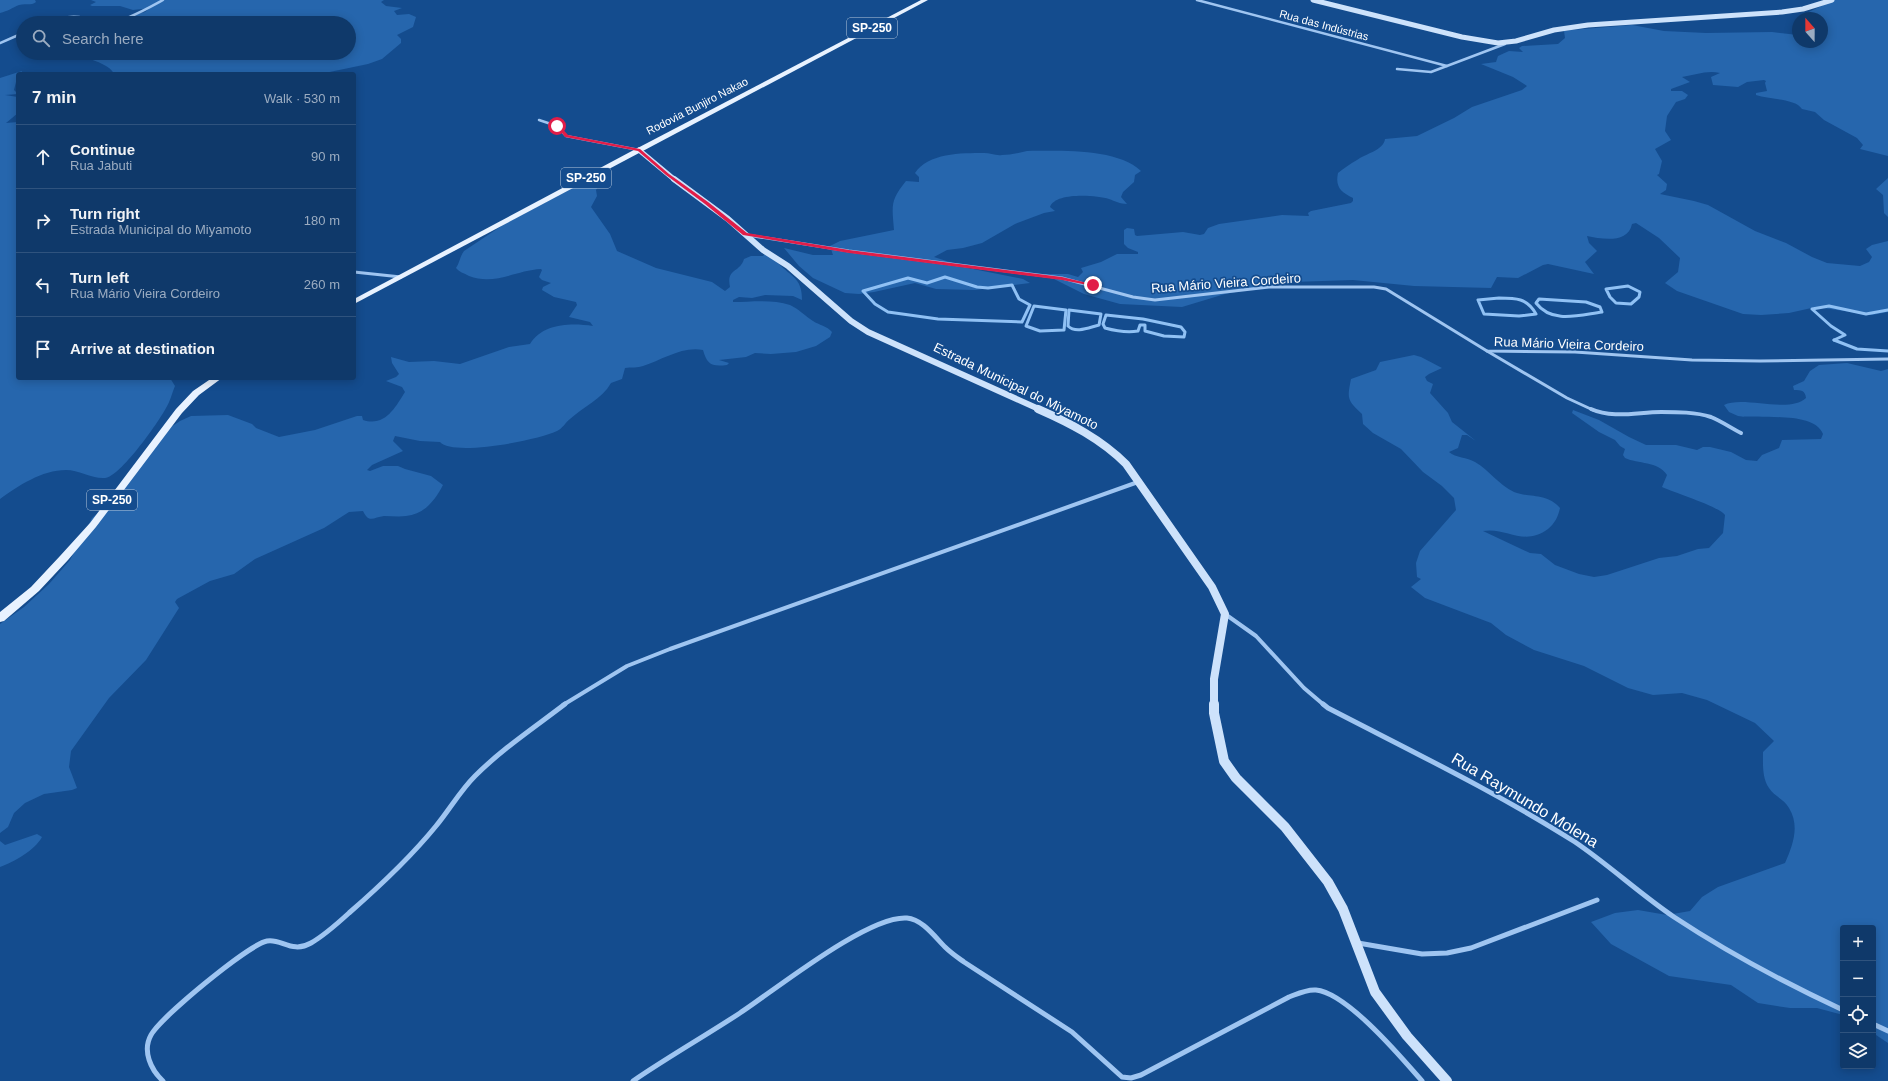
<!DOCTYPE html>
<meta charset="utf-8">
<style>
body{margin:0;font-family:Arial,sans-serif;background:#184070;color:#f1f3f6}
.controls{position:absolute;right:12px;bottom:12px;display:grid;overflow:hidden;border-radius:4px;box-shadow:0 2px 10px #0003}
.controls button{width:36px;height:36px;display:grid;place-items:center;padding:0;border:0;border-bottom:1px solid #2f537e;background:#0f396a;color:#f1f3f6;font:20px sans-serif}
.compass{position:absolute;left:1792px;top:12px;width:36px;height:36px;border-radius:50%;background:#0f396a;box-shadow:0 2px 10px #0003;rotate:339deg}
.stop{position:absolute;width:12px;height:12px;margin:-9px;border:3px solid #e11d48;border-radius:50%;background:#fff}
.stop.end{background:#e11d48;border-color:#fff;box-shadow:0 1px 4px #0008}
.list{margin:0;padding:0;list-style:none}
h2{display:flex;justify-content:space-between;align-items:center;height:52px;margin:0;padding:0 16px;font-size:17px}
h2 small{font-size:13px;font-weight:400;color:#9bacc1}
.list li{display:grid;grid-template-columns:26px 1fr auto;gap:12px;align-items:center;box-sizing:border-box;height:64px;padding:0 16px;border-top:1px solid #2f537e}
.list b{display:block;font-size:15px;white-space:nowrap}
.list p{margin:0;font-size:13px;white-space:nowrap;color:#9bacc1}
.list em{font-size:13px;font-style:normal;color:#9bacc1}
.icon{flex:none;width:22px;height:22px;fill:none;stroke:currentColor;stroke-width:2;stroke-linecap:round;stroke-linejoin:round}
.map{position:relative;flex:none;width:1888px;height:1081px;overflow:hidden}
.search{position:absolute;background:#0f396a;box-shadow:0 2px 10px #0003;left:16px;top:16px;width:340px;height:44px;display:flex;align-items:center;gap:10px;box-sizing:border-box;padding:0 14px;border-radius:22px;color:#9bacc1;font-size:15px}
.panel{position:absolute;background:#0f396a;box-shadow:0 2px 10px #0003;left:16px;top:72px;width:340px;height:308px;border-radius:4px}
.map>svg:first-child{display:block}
</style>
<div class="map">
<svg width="1888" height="1081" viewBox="0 0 1888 1081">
<rect width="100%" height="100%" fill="#144c8e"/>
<g fill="#2666ad">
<path d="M0 0H35L36 2C31 6 25 3 19 5 12 8 8 11 0 13Z"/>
<path d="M91 0H384L381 2 386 6 402 8 394 11 397 15 409 14 416 17 413 27 397 35 401 39V43L382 59 368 64 320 74H114C111 66 96 61 87 58L89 56 88 53H349V23C288 23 226 26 166 18 156 17 131 24 126 17L145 12 150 8 133 10 120 6H92L90 5 96 2Z"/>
<path d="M1834 0H1888V156L1860 149 1863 145 1857 138 1824 120 1815 112 1802 109C1795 98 1770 100 1756 95V93L1767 91 1765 83 1766 81 1764 80 1747 82 1738 87 1713 85 1711 77 1720 73C1707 70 1695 75 1682 77L1690 82 1671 89V91H1682L1688 95 1685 99 1676 102 1667 116 1665 131 1671 140 1655 149 1662 161 1659 174 1657 175 1667 184 1666 190 1660 194 1694 201 1708 205 1755 231 1786 243 1812 257 1827 263 1860 266 1869 262 1872 257 1866 249 1872 245 1888 241V312L1872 315 1816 307 1789 313 1761 315 1743 314 1677 291 1665 283 1678 272 1680 258 1659 238 1636 223 1632 224C1628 244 1602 239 1587 236L1589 243 1597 251 1585 262 1594 274 1548 264 1543 265 1518 278 1497 277 1491 288 1414 286 1353 280 1292 282 1225 294 1182 307 1120 304 1084 294 1044 274H1068L1078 277 1083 272 1081 268 1101 262 1117 254H1138V252L1128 248 1124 244V230L1127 228 1134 229 1135 235 1137 236 1183 232 1200 235 1204 234 1208 228 1219 224 1282 215 1309 216 1308 213 1311 211 1351 203 1353 201V198C1341 192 1335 187 1338 173 1344 168 1350 164 1357 160 1365 154 1384 150 1385 139L1417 136 1454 118 1472 107 1522 90 1527 86 1513 77 1481 64 1496 62 1498 56 1509 51 1523 52 1519 48 1522 46 1558 44 1565 38 1564 31 1571 30 1632 25 1664 31 1706 33 1772 32 1798 35V42H1822V18L1798 17Z"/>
<path d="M22 71 21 74H18L14 90 18 94 5 95 18 97V113L6 123 18 122V378H170L175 386C172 393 170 402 166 408 158 423 120 477 105 478 92 479 79 470 66 470 42 470 18 486 0 499V78Z"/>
<path d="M1027 151C1059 151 1117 148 1141 171L1135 175 1134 182 1123 192 1121 197 1127 204C1120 204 1115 201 1109 199 1096 195 1055 192 1050 207L1055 211 1044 213 1015 224 982 243 963 248 947 250 934 257 968 268 1023 279 1030 283 975 290 936 289 915 283 874 292 859 294 845 293 813 278 799 266 784 248 813 255H833L830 246 840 241 894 230C892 205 890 201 906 181L919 182V177L915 173C928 153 961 153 984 153 990 153 996 156 1002 155 1010 155 1019 153 1027 151Z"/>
<path d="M1888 178V217L1884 213 1883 195 1876 189Z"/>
<path d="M596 182 601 183 596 190 597 196 591 207 610 234 617 251 656 268 712 282 725 291 730 287C726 268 740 273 744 259L751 256H763L768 251C773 255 776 261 781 266 794 278 802 280 802 300L793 296 765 295 752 298 739 297 733 300V302C751 302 773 299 790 305 799 309 805 316 813 321 819 325 827 326 832 332L830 337 816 346 796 352 771 354 755 353 746 357 719 360 729 363 727 365C711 367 707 364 703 350 682 346 662 360 643 366 638 368 631 367 625 368L622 379 611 383C602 399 583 407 570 419 566 422 562 429 557 431 539 440 453 457 440 442L420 441 395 436 393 441 403 451 372 465 367 470 370 471 383 466H398L405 469 431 476 443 485C435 500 425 514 406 516 399 517 391 516 384 516 374 517 369 524 363 511L349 512 324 528 255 559 234 574 210 581 177 599 175 602 179 608 146 660 109 698 71 751 69 767 77 788 72 790 44 794 25 803 14 813 8 827 0 833V624L24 607 49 584 70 560 92 518 119 494 171 427 180 421 191 416 228 415 252 424 256 428 279 437 315 430 357 416H362L363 420C385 427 395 408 405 392L402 387 386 381 396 377 399 374 392 363 391 357 409 362 434 361 460 364 509 347 530 344C543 323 571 323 593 326L590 322 569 317 577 305 576 302 554 297 542 290 543 287 551 283 542 280 539 277 542 270 541 269C516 270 495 286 469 276 464 273 459 272 456 268 460 262 460 256 464 251L506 223 573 188Z"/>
<path d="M1414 355 1421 357 1442 368 1429 374 1425 377 1427 381 1433 384 1430 393 1448 413 1452 422 1476 441 1467 435H1462L1458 448 1449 452C1456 458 1467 457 1475 462 1489 470 1499 485 1514 492 1530 498 1547 493 1560 508 1558 517 1555 523 1548 529 1523 547 1507 527 1483 531L1530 553 1541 554 1555 565 1579 574 1594 577 1607 575 1659 558 1677 556 1698 549 1709 548 1723 533 1725 515C1718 506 1675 493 1662 487L1667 475C1658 461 1638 464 1625 458L1623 455 1625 449 1620 446 1615 440 1599 432 1572 413 1573 410 1599 420 1629 437 1646 445H1676L1697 450 1703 447H1710L1731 452 1746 460 1757 461 1762 455 1779 448 1782 440 1821 439 1823 434C1814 411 1760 419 1738 416L1729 412 1724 405C1743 395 1789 414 1806 398 1805 390 1801 390 1794 390L1793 386 1804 381 1810 371 1819 365 1847 363 1881 371 1888 369V1043L1873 1033V928H1843V1015L1817 1008H1790L1758 1003 1731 985 1669 976 1611 944 1591 922 1615 913 1638 910 1667 915 1690 911 1702 897 1718 887 1785 863C1793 845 1800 826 1789 808 1785 800 1774 796 1769 788 1762 778 1763 764 1763 752L1774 741 1755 723 1707 700 1682 693 1653 695 1628 688 1584 666 1534 650 1506 635 1491 623 1425 598 1411 587 1421 579 1417 577 1416 563 1420 551 1456 510 1454 498 1442 486 1423 472 1401 449 1373 433 1363 424 1362 414C1347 400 1347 399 1351 379L1376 370 1380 362Z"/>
<path d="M37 834 42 837C35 850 14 862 0 867V841L5 845Z"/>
</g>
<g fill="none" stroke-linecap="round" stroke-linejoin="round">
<g stroke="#90c1f4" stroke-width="3">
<path d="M945 277 977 287 988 288 1012 285 1019 299 1030 305 1022 322 938 319 888 312 875 304 863 291 908 278 927 283Z"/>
<path d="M1628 286 1640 292 1639 297 1631 304 1616 303 1610 297 1606 289Z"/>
<path d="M1499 298C1516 298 1527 298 1536 314L1519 316 1484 314 1478 300Z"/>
<path d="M1539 299 1586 302 1600 307 1602 312C1579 315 1552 324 1536 303Z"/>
<path d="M1034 306 1066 310 1064 330 1040 331 1026 326Z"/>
<path d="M1069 310 1101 314 1099 325C1090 327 1076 334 1068 326Z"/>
<path d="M1106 315 1143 319 1181 327 1185 332 1184 337 1164 336 1145 331V325H1140L1138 331C1126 333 1116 331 1105 328L1103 324Z"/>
<path d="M1834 340 1845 335 1831 326 1812 309 1829 306 1866 314 1888 310"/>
<path d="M1834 340 1857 349 1888 351"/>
</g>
<g stroke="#9fc5f1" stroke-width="2.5">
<path d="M1197 0 1447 66"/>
<path d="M48 23C59 18 72 15 84 18 89 19 91 23 96 23 119 25 143 11 163 0"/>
<path d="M0 43 23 33"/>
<path d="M1397 69 1431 72 1505 44"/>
<path d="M539 120 557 126 566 136 639 150"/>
</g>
<g stroke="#9fc5f1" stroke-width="3">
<path d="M747 235 849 251 1062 278 1133 297 1155 300 1269 287H1374L1386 289 1487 351 1575 352 1692 360 1760 361 1888 359"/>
<path d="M354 272 401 277"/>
<path d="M1487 351 1567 398 1593 410"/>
</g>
<g stroke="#9fc5f1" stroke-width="4">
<path d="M1591 409C1613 419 1638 412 1661 412 1677 412 1696 412 1711 417 1721 421 1731 428 1741 433"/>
<path d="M1225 614 1256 636 1304 688 1324 705"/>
<path d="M563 705 627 666 670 649 1138 482"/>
</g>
<g stroke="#9fc5f1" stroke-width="5">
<path d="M1323 704 1328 708C1411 751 1496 792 1575 842 1609 865 1640 894 1674 917 1727 952 1785 983 1843 1010"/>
<path d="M1358 943 1422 954 1447 953 1471 948 1597 900"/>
<path d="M1873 1024 1888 1031"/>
<path d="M163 1081C151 1070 142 1051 151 1035 161 1017 248 945 267 941 281 938 292 954 311 943 325 935 337 924 349 913 380 886 410 858 436 826 450 809 460 791 475 776 502 749 535 727 565 704"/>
<path d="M633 1081C668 1057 705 1036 740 1013 775 990 868 915 907 918 922 919 935 937 945 947 951 953 957 957 964 962L1072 1032 1122 1077 1131 1078 1141 1075 1289 997C1297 994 1307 989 1316 990 1347 993 1401 1057 1422 1081"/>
</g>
<g stroke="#cde2fb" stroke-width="5">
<path d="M1313 0 1462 37 1498 43 1516 41 1554 30 1588 25 1782 12 1803 9 1832 0"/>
<path d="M639 150 675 180"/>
</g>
<path stroke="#cde2fb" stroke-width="6" d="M674 179 728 219 763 250 788 266 851 321 868 332 1041 410"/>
<path stroke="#cde2fb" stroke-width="8" d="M1038 409C1070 423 1101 439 1126 464L1212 587 1225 614 1214 679V705"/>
<path stroke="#cde2fb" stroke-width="10" d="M1214 704V713L1224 761 1236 778 1285 827 1328 882 1343 909 1375 992 1407 1036 1447 1081"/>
<g fill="#e8f2ff" fill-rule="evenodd">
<path d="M921 0H928L354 304V299L630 152Z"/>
<path d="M212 378H222L199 395 182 413 96 527 68 560 39 591 4 621 0 622V612L31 587 60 556 90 523 176 409 193 391Z"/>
</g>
</g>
<path fill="#e11d48" d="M556 125H559L568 135 640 149 669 174 708 202 747 233 849 250 1062 277 1096 285 1093 286 1062 280 849 253 743 235 705 204 666 175 638 151 565 137Z"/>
<g text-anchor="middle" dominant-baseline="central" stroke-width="3.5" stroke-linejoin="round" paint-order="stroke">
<g font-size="11" fill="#fff" stroke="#144c8e">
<text transform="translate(1324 25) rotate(15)">Rua das Indústrias</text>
<text transform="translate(697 106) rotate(-27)">Rodovia Bunjiro Nakao</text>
</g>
<g fill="#144c8e" stroke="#b8c9dd" stroke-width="1">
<rect x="847" y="18" width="50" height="20" rx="3"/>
<rect x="561" y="168" width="50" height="20" rx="3"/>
<rect x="87" y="490" width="50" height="20" rx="3"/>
</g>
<g font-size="12" font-weight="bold" fill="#fff">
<text x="872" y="28">SP-250</text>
<text x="586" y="178">SP-250</text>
<text x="112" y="500">SP-250</text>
</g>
<g font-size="13" fill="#fff" stroke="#144c8e">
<text transform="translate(1226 283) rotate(-4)">Rua Mário Vieira Cordeiro</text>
<text transform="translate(1569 344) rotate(2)">Rua Mário Vieira Cordeiro</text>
<text transform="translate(1016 386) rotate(26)">Estrada Municipal do Miyamoto</text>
</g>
<g font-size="16" fill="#fff" stroke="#144c8e">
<text transform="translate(1525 800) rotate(31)">Rua Raymundo Molena</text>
</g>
</g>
</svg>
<div class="controls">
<button>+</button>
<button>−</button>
<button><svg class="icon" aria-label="locate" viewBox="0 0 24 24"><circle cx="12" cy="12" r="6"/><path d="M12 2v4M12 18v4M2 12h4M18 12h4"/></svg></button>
<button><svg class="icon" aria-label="layers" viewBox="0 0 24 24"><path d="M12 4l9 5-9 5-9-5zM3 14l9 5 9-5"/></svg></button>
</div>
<svg class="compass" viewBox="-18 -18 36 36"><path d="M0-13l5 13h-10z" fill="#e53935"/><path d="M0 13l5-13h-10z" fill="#9bacc1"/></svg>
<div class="stop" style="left:557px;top:126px"></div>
<div class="stop end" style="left:1093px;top:285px"></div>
<div class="search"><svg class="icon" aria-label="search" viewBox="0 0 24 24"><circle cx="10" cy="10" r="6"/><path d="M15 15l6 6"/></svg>Search here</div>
<section class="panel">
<h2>7 min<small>Walk · 530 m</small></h2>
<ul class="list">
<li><svg class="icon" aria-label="ahead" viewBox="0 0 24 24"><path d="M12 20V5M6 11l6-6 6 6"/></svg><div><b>Continue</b><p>Rua Jabuti</p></div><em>90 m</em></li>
<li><svg class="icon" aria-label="right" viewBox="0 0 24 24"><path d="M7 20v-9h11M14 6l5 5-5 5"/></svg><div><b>Turn right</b><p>Estrada Municipal do Miyamoto</p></div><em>180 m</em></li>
<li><svg class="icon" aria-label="left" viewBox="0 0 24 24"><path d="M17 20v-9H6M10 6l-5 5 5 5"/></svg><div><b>Turn left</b><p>Rua Mário Vieira Cordeiro</p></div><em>260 m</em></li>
<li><svg class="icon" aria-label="arrive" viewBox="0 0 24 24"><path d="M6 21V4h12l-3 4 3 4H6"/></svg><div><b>Arrive at destination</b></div></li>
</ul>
</section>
</div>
